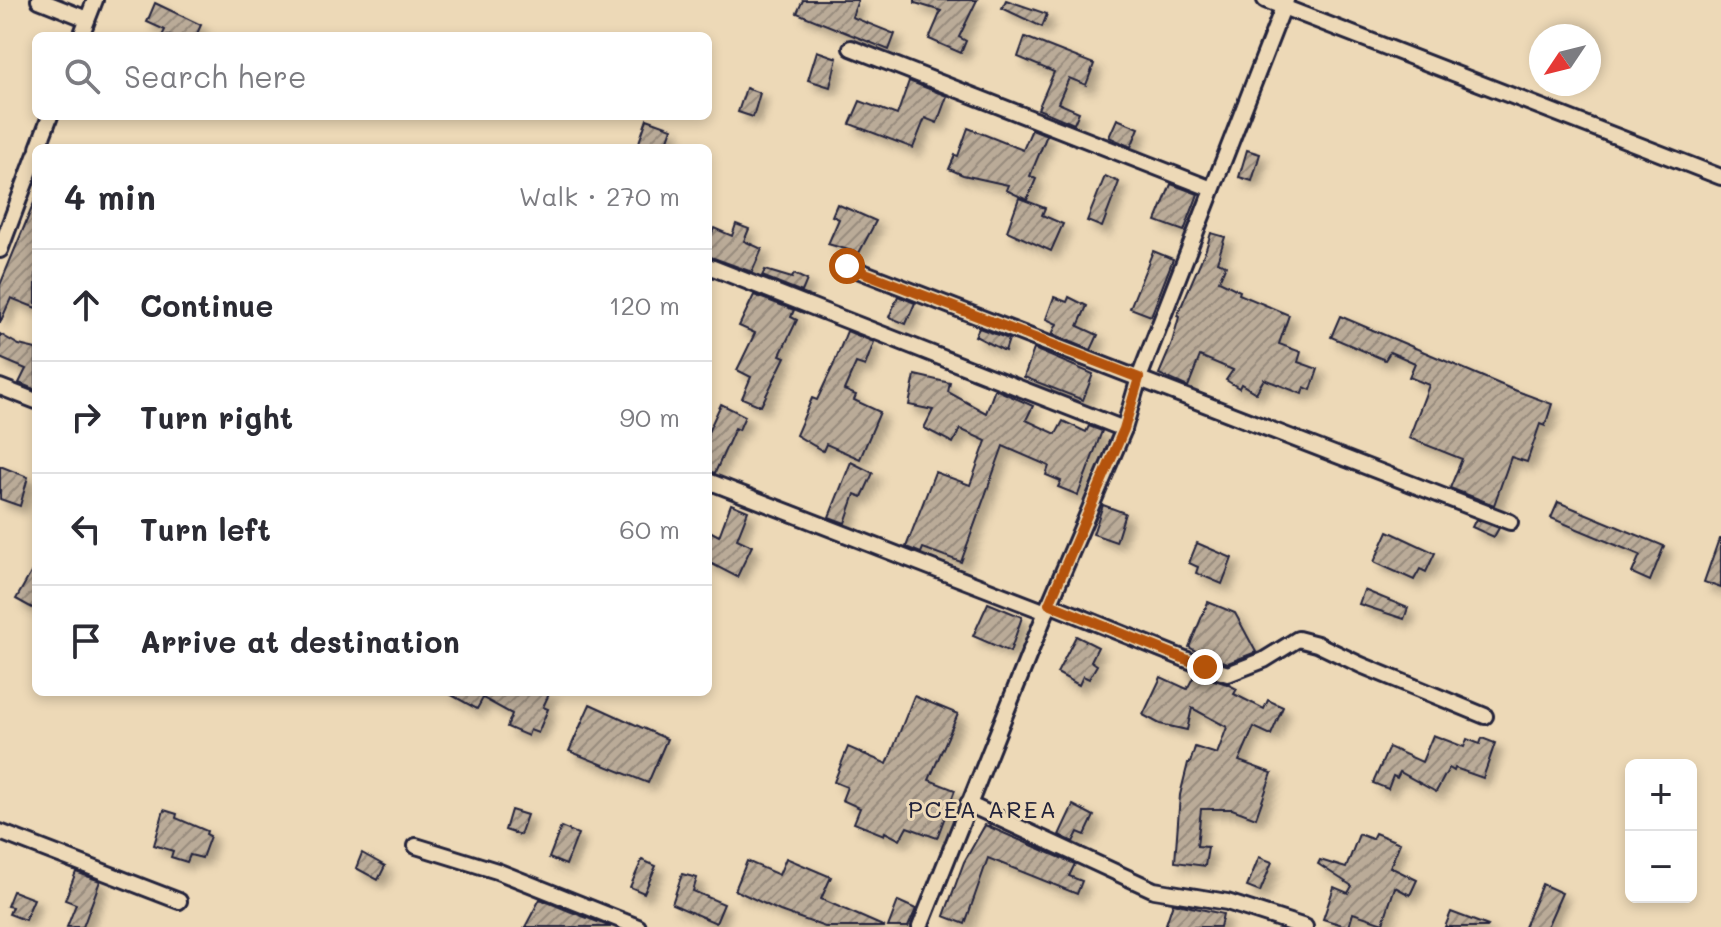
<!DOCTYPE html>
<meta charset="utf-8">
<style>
body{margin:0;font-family:Mali,sans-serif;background:#f7f7f7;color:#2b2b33}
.controls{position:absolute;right:24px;bottom:24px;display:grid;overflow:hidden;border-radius:12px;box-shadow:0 4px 12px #0003}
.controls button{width:72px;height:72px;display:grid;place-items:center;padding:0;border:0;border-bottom:2px solid #e1e1e2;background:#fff;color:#2b2b33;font:40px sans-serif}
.compass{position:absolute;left:1529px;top:24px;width:72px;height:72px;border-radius:50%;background:#fff;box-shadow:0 4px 12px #0003;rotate:235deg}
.stop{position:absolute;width:24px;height:24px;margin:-18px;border:6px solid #b45309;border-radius:50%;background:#fff}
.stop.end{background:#b45309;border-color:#fff;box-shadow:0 2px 8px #0008}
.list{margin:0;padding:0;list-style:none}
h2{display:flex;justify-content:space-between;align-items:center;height:104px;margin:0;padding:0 32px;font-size:34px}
h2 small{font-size:26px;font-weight:400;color:#7c7c81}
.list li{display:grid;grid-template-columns:52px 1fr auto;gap:24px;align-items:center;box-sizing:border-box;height:112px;padding:0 32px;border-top:2px solid #e1e1e2}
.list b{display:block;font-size:30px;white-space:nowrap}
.list em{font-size:26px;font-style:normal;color:#7c7c81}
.icon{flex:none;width:44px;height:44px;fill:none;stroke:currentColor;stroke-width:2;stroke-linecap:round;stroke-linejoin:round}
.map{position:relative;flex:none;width:1721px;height:927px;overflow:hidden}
.search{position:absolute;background:#fff;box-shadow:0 4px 12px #0003;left:32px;top:32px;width:680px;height:88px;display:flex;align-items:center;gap:20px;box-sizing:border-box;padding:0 28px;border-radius:12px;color:#7c7c81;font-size:30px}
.panel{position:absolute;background:#fff;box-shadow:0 4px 12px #0003;left:32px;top:144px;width:680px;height:552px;border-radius:12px}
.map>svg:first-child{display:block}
</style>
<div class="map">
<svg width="1721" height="927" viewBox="0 0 1721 927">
<defs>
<pattern id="building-hatch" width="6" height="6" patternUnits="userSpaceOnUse" patternTransform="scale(2)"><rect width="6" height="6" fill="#baab98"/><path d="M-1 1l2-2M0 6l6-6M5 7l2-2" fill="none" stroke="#978b7d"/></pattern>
<filter id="shadow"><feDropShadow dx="7" dy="7" stdDeviation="4" flood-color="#0004"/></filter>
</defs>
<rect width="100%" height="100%" fill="#edd9b7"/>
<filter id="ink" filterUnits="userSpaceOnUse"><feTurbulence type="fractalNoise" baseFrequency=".0125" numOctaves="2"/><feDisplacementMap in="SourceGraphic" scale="16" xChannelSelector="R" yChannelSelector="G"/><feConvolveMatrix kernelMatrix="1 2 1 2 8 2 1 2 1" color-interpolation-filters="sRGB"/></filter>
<g filter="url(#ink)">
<g fill="url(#building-hatch)" stroke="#22223b" stroke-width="2" filter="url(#shadow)">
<path d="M803 0H858L852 17 895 34 889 50 797 13Z"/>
<path d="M915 0H977L959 37 966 41 961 53 929 39 941 11 915 3Z"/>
<path d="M1006 0 1047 14 1042 27 1002 8Z"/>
<path d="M155 3 201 25 196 36H162L165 30 147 22Z"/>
<path d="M1025 37 1094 64 1086 85 1069 78 1058 103 1079 112 1074 124 1038 109 1054 72 1018 57Z"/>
<path d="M817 51 837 58 830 87 808 80Z"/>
<path d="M909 81 947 96 937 123 925 118 913 148 850 124 860 101 897 115Z"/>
<path d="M746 88 760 93 753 117 738 112Z"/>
<path d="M647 119 672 128 665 148H637Z"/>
<path d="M1117 119 1139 128 1131 147 1109 137Z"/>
<path d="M968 128 1023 150 1032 129 1047 135 1030 176 1036 179 1027 200 1006 190 1008 185 963 175 949 169 955 155 958 156Z"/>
<path d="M1247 150 1260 154 1252 181 1239 177Z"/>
<path d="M1105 176 1119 182 1102 227 1087 221Z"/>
<path d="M1171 184 1198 194 1184 231 1156 221Z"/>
<path d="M36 198V308L11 298 0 323V285Z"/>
<path d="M1019 198 1045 208 1042 215 1063 224 1051 251 1007 231Z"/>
<path d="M837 204 876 221 859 253 828 244 839 219 832 216Z"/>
<path d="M736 224 749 229 744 241 762 249 752 272 708 256V243L714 228 732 236Z"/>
<path d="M1211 233 1225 237 1217 262 1226 265 1219 281 1240 291 1239 294 1289 315 1279 344 1301 352 1298 362 1318 369 1311 390 1304 387 1302 394 1264 379 1256 393 1241 384 1239 388 1226 380 1233 370 1200 356 1188 387 1159 374 1171 346 1179 317 1177 316 1206 249Z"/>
<path d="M1153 251 1173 259 1151 316 1130 308Z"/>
<path d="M765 270 792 278 794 274 807 280 802 292 762 276Z"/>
<path d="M754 295 794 310 791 317 797 320 780 355 785 357 761 406 742 398 751 377 737 370 755 333 739 326Z"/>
<path d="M898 296 915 303 906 324 889 317Z"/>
<path d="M1054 297 1067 302 1069 297 1087 306 1078 326 1098 335 1091 350 1052 334 1057 324 1046 319Z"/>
<path d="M1340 316 1509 388 1552 404 1545 426 1540 424 1527 462 1511 457 1494 505 1450 488 1462 459 1409 438 1429 385 1409 377 1415 363 1390 352 1385 360 1331 337Z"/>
<path d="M979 328 1009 339 1005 351 975 336Z"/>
<path d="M847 331 874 342 865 366 856 363 844 390 856 395 854 400 880 412 860 459 826 444 823 451 796 435 812 398 817 400 833 366Z"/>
<path d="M0 334 19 345 36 349V390L19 383 26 369 0 358Z"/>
<path d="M1034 349 1093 374 1083 400 1024 377Z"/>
<path d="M915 375 950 383 948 392 986 413 995 389 1033 406 1026 420 1056 434 1063 421 1086 432 1089 426 1102 431 1078 495 1058 487 1061 481 1046 475 1049 466 1003 446 961 562 923 548 921 553 906 547 935 472 970 485 986 441 960 429 953 443 924 428 933 410 909 405Z"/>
<path d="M721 404 745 416 739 430 735 428 715 473 708 471V432Z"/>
<path d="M851 462 873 473 862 497 855 494 845 523 829 517Z"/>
<path d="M0 466 28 477 20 506 0 499Z"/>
<path d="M1558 502 1664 546 1650 581 1632 573 1640 555 1551 518Z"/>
<path d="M731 504 748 511 737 539 752 546 737 577 708 562V530L719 536Z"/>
<path d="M1103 505 1125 513 1116 542 1093 534Z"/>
<path d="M1476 519 1499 528 1494 537 1472 527Z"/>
<path d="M1388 531 1435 553 1426 572 1420 569 1414 580 1374 562Z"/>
<path d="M1719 539H1721V588L1704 582Z"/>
<path d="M1197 543 1232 558 1222 584 1196 573 1198 567 1189 563Z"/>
<path d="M36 564V610L16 599Z"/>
<path d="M1364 590 1408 608 1404 619 1359 604Z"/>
<path d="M1208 602 1235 613 1256 652 1228 663 1203 655 1189 647Z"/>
<path d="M988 603 1022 617 1010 652 973 636Z"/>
<path d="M1076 636 1098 647 1091 661 1097 665 1089 679 1083 676 1079 685 1057 673Z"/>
<path d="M1195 674 1227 684 1237 689 1234 694 1264 709 1268 700 1283 707 1271 735 1254 727 1239 761 1272 773 1256 818 1232 809H1201L1197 846 1208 847 1205 866 1175 862 1180 795 1188 763H1190L1195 747 1217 754 1227 727 1192 708 1187 730 1160 724 1143 715 1161 677 1187 689Z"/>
<path d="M446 692H550L543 707 548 709 538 733 530 730 528 736 507 727 512 714 483 698 477 709Z"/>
<path d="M914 696 958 714 929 780 955 790 937 838 907 827 900 840 885 832 884 835 854 823 860 808 842 800 847 787 834 782 848 747 887 764Z"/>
<path d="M590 704 667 739 648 783 569 751Z"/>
<path d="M1433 735 1464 747 1467 739 1480 744 1482 738 1495 743 1483 778 1455 768 1454 771 1449 768 1436 792 1400 772 1397 778 1393 776 1388 789 1373 783 1389 747 1422 762Z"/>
<path d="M1073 805 1094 816 1085 835 1078 832 1073 842 1059 835Z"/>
<path d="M164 810 177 814 176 818 207 831 206 834 210 836 202 858 190 855 187 862 171 857 173 851 154 845Z"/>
<path d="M511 810 527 815 520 835 505 830Z"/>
<path d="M985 825 1075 864 1069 876 1082 881 1077 894 988 858 965 924 944 916 964 862Z"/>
<path d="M561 827 578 834 566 865 549 858Z"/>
<path d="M1375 833 1400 843 1390 867 1417 880 1410 895 1395 887 1383 923 1353 913 1349 927 1323 919 1334 887 1348 893 1352 886 1318 864 1320 860 1346 868 1359 834 1372 839Z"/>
<path d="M362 853 385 866 378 880 356 868Z"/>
<path d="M1259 857 1272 862 1260 892 1247 887Z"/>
<path d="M786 858 831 877 821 899 885 927H825L780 911 735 890 747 861 779 875Z"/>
<path d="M642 860 656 866 644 893 630 887Z"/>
<path d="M76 872 100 881 83 927H67L76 904 65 900Z"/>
<path d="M682 874 697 878 693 891 724 904 716 923 672 904Z"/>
<path d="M1542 884 1562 893 1547 927H1524Z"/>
<path d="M13 891 34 899 25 920 9 914 12 907 7 906Z"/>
<path d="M540 899 569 911 611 927H525Z"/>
<path d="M898 901 916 909 908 927H888Z"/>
<path d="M1173 903 1223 914 1220 927H1165Z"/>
<path d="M1451 912 1488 926 1487 927H1445Z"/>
</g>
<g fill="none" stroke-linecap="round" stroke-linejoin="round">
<g stroke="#22223b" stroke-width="20">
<g id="minor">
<path d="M39 0 87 19"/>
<path d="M1265 0 1721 177"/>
<path d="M81 36 95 0"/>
<path d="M851 48 1212 189"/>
<path d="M38 148 50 116"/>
<path d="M0 250 36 154"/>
<path d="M708 266 1124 429"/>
<path d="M847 266 1510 522"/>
<path d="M0 387 36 401"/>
<path d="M708 481 1046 612"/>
<path d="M1049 604 1205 667 1228 674 1264 660 1298 639 1317 644 1361 665 1485 716"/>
<path d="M968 804 1154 890 1227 902 1305 927"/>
<path d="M0 832 179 901"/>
<path d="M416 846 497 871 638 927"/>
<path d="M920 927 1046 612 1124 429 1139 378 1286 0"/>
</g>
</g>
<use href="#minor" stroke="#edd9b7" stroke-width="14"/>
</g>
</g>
<g fill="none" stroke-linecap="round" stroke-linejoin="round" filter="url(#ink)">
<path stroke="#b45309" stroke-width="10" d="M847 266 1139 378 1124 429 1049 604 1205 667"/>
</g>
<g text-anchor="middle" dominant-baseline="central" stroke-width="6" stroke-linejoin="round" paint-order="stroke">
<g font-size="24" letter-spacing="2" fill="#22223b" stroke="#edd9b7">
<text x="983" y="808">PCEA AREA</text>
</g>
</g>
</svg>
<div class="controls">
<button>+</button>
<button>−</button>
</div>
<svg class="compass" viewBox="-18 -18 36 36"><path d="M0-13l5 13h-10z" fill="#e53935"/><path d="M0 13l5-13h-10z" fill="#7c7c81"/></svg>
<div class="stop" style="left:847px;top:266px"></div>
<div class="stop end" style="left:1205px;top:667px"></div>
<div class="search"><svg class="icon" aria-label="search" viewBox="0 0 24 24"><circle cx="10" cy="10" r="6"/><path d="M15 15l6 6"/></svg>Search here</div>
<section class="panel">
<h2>4 min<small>Walk · 270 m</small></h2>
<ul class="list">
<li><svg class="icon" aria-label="ahead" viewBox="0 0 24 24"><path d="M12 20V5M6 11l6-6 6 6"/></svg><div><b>Continue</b></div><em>120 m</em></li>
<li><svg class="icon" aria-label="right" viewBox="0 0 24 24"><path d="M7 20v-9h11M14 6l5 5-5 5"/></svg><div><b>Turn right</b></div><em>90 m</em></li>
<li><svg class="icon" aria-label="left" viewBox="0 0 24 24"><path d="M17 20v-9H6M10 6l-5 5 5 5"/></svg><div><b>Turn left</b></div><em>60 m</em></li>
<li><svg class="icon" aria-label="arrive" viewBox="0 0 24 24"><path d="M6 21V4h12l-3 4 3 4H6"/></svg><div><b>Arrive at destination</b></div></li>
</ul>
</section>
</div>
